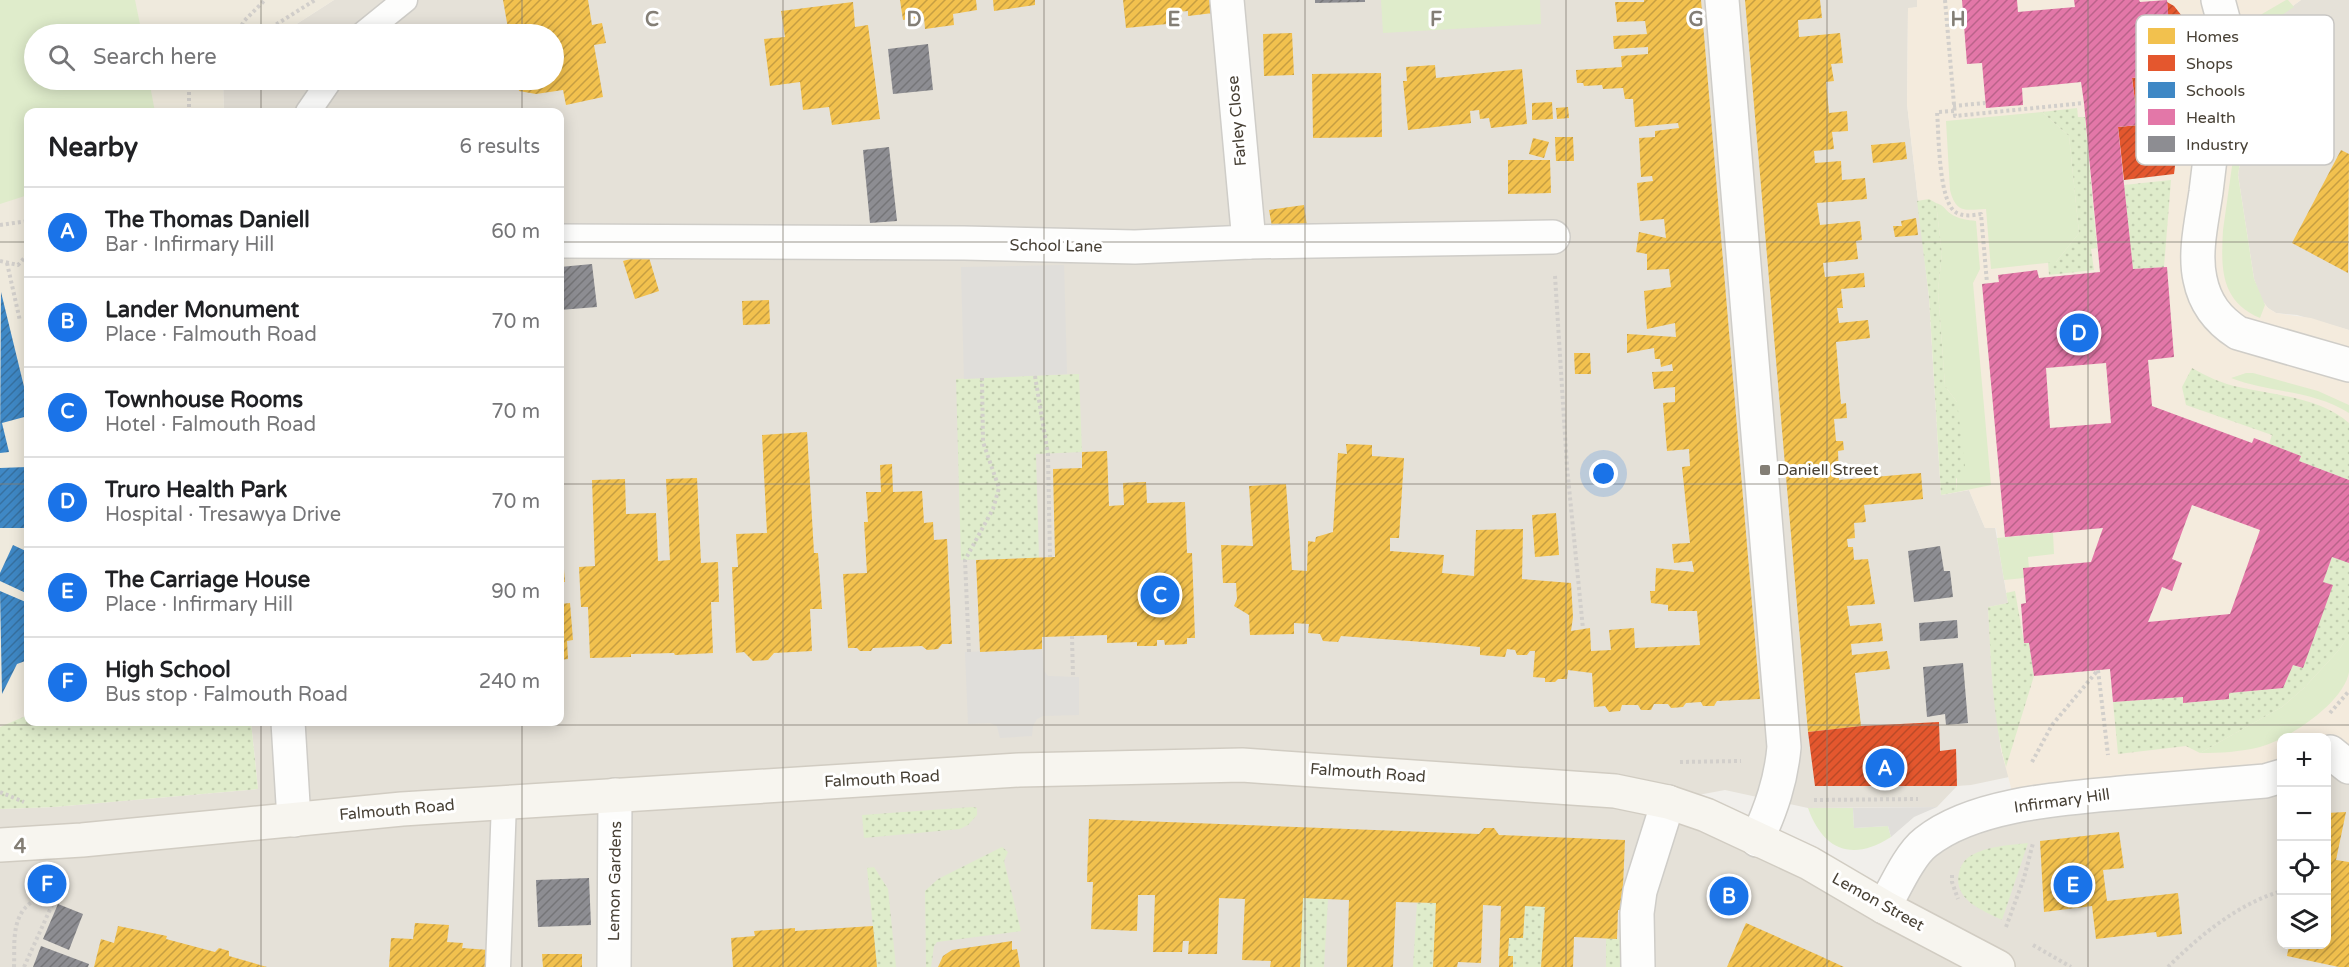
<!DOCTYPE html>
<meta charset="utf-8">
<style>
body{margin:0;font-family:"Varela Round",sans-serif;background:#f2f2f2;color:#202124}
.controls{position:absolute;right:18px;bottom:18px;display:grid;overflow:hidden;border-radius:12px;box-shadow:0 3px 15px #0003}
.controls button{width:54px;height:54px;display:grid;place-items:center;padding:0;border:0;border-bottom:2px solid #e0e0e0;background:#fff;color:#202124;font:30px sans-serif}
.you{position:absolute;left:1604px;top:474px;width:21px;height:21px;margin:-15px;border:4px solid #fff;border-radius:50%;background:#1a73e8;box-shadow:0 0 0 9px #1a73e833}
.badge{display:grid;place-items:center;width:39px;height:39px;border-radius:50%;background:#1a73e8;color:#fff;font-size:20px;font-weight:700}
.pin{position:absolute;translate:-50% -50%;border:3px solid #fff;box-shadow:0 2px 6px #0006}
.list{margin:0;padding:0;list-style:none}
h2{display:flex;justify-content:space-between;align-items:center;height:78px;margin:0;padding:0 24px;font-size:26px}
h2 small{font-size:20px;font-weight:400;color:#757577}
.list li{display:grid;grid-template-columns:39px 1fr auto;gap:18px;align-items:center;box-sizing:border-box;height:90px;padding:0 24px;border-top:2px solid #e0e0e0}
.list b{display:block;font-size:22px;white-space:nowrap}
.list p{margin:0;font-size:20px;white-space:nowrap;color:#757577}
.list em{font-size:20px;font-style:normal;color:#757577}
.icon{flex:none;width:33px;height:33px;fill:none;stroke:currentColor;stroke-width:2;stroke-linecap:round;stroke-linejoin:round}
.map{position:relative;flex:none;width:2349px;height:967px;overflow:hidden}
.search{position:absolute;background:#fff;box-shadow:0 3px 15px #0003;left:24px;top:24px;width:540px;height:66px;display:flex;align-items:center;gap:15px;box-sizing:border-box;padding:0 21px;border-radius:33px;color:#757577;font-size:22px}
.panel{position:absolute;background:#fff;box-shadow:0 3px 15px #0003;left:24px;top:108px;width:540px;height:618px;border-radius:12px}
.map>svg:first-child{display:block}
</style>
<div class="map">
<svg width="2349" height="967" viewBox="0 0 2349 967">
<defs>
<pattern id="park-dots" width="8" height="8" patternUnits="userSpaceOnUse" patternTransform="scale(1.5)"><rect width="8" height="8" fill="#dfeccb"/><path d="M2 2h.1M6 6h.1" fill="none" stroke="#c1ccaf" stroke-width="1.8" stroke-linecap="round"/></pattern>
<pattern id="homes-hatch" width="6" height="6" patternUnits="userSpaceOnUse" patternTransform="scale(1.5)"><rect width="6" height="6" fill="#f2c14e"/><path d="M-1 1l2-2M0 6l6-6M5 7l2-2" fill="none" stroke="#c69e42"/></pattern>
<pattern id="shops-hatch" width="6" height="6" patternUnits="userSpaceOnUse" patternTransform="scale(1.5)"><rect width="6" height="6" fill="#e4572e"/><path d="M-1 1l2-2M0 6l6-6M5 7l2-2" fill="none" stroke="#bb4a28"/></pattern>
<pattern id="schools-hatch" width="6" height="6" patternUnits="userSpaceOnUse" patternTransform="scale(1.5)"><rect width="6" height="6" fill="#3f88c5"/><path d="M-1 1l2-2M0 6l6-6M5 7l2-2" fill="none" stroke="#3771a1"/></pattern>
<pattern id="health-hatch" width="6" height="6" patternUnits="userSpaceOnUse" patternTransform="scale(1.5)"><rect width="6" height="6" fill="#e377a8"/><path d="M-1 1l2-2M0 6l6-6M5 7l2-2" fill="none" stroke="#ba638a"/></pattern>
<pattern id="industry-hatch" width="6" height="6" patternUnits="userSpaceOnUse" patternTransform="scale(1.5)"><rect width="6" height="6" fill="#8d8d92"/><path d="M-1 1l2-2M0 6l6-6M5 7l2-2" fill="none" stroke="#757578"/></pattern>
</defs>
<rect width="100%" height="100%" fill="#f1efeb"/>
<g fill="#e5e1d8">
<path d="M334 0H1917V7L1908 9 1907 104 1929 297 1941 495 1969 490 1985 528 1995 527 2008 603 1992 676 2001 750 2009 777 1971 785 1957 786 1937 807 1808 808 1725 790 1698 795 1884 907 1938 833 2281 776 2282 944H2326V755L2349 767V967H0V809L54 807 258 789 251 722H560V112H224L223 80H554V34H281Z"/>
<path d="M2301 0H2349V330L2297 315 2276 313 2268 308 2261 299 2254 279 2238 175 2260 37 2264 27Z"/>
</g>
<path fill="#f4ebdd" d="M1917 0H2301L2264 27 2260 37 2238 175 2254 279 2261 299 2268 308 2276 313 2311 318 2349 330V767L2326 738H2282L2281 776 2016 806 2001 750 1992 676 1988 607 2008 603 1996 528H1985L1969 490 1941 495 1929 297 1907 104 1908 8 1917 7Z"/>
<path fill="#efeadd" d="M0 0H334L281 34H34V80H223L224 112H28V722H251L258 789 54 807 0 809Z"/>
<g fill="#dfeccb">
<path d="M0 0H135L142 34H34V80H149L155 112H28V195L0 204Z"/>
<path d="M1381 0H1540L1541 24 1383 33Z"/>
<path d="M2286 0H2288L2294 7 2264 27 2260 37 2238 175 2254 279 2265 305 2260 318C2220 301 2221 268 2223 230L2247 60 2249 27 2262 14Z"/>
<path d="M2042 112 2069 136 2079 233 2056 262 1991 269 1986 209C1966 210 1956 214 1950 190L1946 121Z"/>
<path d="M1936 203C1944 205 1945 210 1951 214 1958 219 1968 220 1976 221L1980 269 1973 283 1991 485 1957 492V402L1945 386 1938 290 1942 254Z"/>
<path d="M2246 373H2253L2318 391 2349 405V413C2313 390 2270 393 2231 378Z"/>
<path d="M2053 533 2054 554 2028 557 2029 568H2023L2024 578 2004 580 1997 538Z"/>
<path d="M2349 635C2349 647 2349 661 2349 672 2344 703 2287 740 2260 747 2240 752 2220 753 2200 753L2282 707 2304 688 2338 651Z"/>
<path d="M1808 808H1853L1854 828 1888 826 1891 837C1852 862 1823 850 1808 808Z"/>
</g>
<g fill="url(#park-dots)">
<path d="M2077 108 2078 117H2085L2097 248 2091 249 2094 270 2049 275 2048 262H2056L2079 233 2069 136 2042 112Z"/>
<path d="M2171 180 2164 267 2133 269 2124 185Z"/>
<path d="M1929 199 1936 203 1942 254 1938 290 1945 386 1957 402 1965 466 1956 479 1957 492 1941 495 1929 297 1917 201Z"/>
<path d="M2192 368C2206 376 2223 384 2239 387 2275 395 2321 398 2349 423V480L2299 461 2301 456 2269 444 2272 435 2186 405 2182 387Z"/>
<path d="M1079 374 1082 452 1036 454 1039 558 961 560 956 379Z"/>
<path d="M2332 557 2349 562V635L2338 651 2304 688 2282 707 2200 753 2186 746 2118 754 2113 702 2183 697 2184 703 2229 699V693L2283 688 2293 665 2302 668 2332 585 2323 582Z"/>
<path d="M2015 591 2024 643H2029L2034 676 2006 767C1992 716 1991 660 1988 607L2008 603 2006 593Z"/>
<path d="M28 715V722H251L258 789 54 807 0 809V727Z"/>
<path d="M973 807 977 808V815L968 825 960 829 864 838 862 815Z"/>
<path d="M2028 843 2002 920C1982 910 1953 900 1959 873 1961 864 1965 859 1972 855 1988 846 2010 845 2028 843Z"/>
<path d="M1002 847 1008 852 1004 861 1021 931 937 942 934 946 931 967H926L925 891 938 879Z"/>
<path d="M874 867 888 889 896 967H877L867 868Z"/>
<path d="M1303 898 1328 899 1324 967H1300Z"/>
<path d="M1417 903H1436L1433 967H1413Z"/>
<path d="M1525 906 1545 907 1541 967H1513L1508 956 1509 938H1523Z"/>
<path d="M1606 938 1622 939 1623 967H1606Z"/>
</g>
<g fill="#e0deda">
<path d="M1064 265 1067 374 964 379 961 267Z"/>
<path d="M1042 649 1044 671 1048 676 1079 677V715L1043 716 1037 719 1033 726 1032 736 1000 738 997 726 990 723 968 724 965 652Z"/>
<path d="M1937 807 1914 817 1891 837 1888 826 1854 828 1853 808Z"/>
</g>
<g fill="url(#homes-hatch)">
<path d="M503 0H588L592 25 602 23 606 43 594 45 603 97 566 105 563 90 536 94 519 91 517 80H554V34H509Z"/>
<path d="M900 0H976L977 10 953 14 954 25 925 29 924 17 903 20Z"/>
<path d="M993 0H1035V5L994 11Z"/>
<path d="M1123 0H1212L1213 13 1188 16V11L1166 13 1167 24 1126 28Z"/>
<path d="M1644 0H1701L1760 699 1717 701 1714 706H1703L1701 702 1686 703 1683 707 1671 708 1668 704H1654L1651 710H1641L1638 705H1622L1620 711 1609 712 1605 706 1594 707 1592 673 1568 670 1567 679H1558L1555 682H1545V678L1533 677 1535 651H1530L1527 655H1517L1515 650 1507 649 1505 657 1480 655V647L1437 643 1341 636 1338 642 1323 641 1320 634 1308 633 1309 624 1294 623V634L1250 635 1249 615 1234 606 1237 599 1236 583H1223L1221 545 1253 546 1249 486 1286 484 1292 570 1307 571 1308 541 1315 542 1316 537 1333 532 1338 453 1347 454 1346 444 1372 445V456L1404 458 1399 538H1390V551L1444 555 1442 573 1474 576 1476 530 1523 529 1522 579 1571 583 1573 617 1571 631 1590 628 1591 651 1611 650 1609 630 1634 628 1635 648 1700 645 1697 611H1668V605L1651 603 1650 591H1655L1656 568 1694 572 1692 561 1674 563 1672 544 1690 543 1682 467 1690 466 1689 449 1667 451 1663 403 1675 402V387L1654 389 1652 372 1673 371 1672 364 1661 367 1660 359H1655L1654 348 1627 353V334L1676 337 1675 323 1647 329 1644 291 1671 287 1669 269 1647 270V254L1636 252 1639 232 1666 238 1664 219 1640 221 1637 183 1653 181 1652 176 1641 177 1639 138 1655 137V131L1679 128 1678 123 1635 127 1633 99H1625L1623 88 1603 89 1602 85 1584 86 1583 83H1577L1576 70 1622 67 1621 56 1648 54V47L1614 49 1613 36 1647 34 1645 21 1617 22 1615 2H1644Z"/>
<path d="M1745 0H1820L1822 18 1798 20 1799 37 1840 33 1843 63 1831 64 1834 81 1826 82 1829 113 1847 111 1848 131 1832 132 1834 149 1814 151 1815 163 1841 161 1842 180 1865 178 1867 199 1817 203 1820 225 1860 221 1862 240 1856 241 1858 259 1823 263 1825 277 1864 273 1865 287 1841 289 1843 308H1837L1839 323 1868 320 1870 338 1836 342 1841 404 1846 403 1847 418 1834 419 1836 441H1843L1844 450 1838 451 1839 480 1921 473 1923 499 1864 505 1866 522 1854 523 1855 538 1847 539 1848 547H1853L1854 560 1868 559 1875 604 1847 606 1850 626 1881 623 1883 641 1851 644 1852 655 1887 651 1890 669 1855 673 1861 726 1808 732Z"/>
<path d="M853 2 855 27 868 25 880 119 832 125 829 107 803 110 800 82 770 86 764 39 785 37 781 11Z"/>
<path d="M1292 33 1294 75 1264 76 1263 34Z"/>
<path d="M1435 65 1436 78 1522 69 1527 124 1491 128 1489 118 1480 119 1479 110 1470 111 1471 123 1408 130 1403 81H1407L1406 67Z"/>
<path d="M1381 73 1382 137 1313 138 1312 74Z"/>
<path d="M1552 102 1553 119 1532 120V103Z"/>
<path d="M1568 107 1569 118 1557 119 1556 108Z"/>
<path d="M1555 137H1573L1574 161H1556Z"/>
<path d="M1533 138 1549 142 1544 158 1529 154Z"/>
<path d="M1905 142 1907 159 1873 163 1871 145Z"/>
<path d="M2341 150 2349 154 2348 273 2292 243Z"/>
<path d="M1508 160H1550L1551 193 1508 194Z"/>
<path d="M1304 205 1307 227 1273 232 1269 210Z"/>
<path d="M1916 218 1918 235 1895 237 1893 226H1902L1901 221Z"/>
<path d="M648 254 659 291 635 299 623 261Z"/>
<path d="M769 300 770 324 743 325 742 301Z"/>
<path d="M1574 353H1590L1591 374H1575Z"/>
<path d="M807 432 814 553H818L822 609H810L812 651 774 653 768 660 753 661 744 652 736 653 732 567H738L736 534 767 533 762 435Z"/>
<path d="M1107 451 1109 506 1124 505 1123 483 1146 482 1147 503 1185 502 1187 553H1192L1195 638H1187V644L1165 645 1164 640H1157V646H1137V642L1107 643V635L1042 637V649L980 652 976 560 1055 557 1053 469 1082 468V452Z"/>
<path d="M892 464 893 492 922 491 924 523 933 522 934 540 947 539 952 644H942L938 649 927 650 922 646 873 648 871 651H860L857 648H848L843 574 867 573 864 522H868L866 492H881L880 465Z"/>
<path d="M697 478 701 563 718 562 719 602H711L713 653 675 655 674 653 631 654V657L590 658 588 607H581L579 567 595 566 592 480 625 479 626 514 656 513 658 561 670 560 666 479Z"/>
<path d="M1556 513 1559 555 1535 557 1532 515Z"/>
<path d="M563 557 565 582H560V558Z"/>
<path d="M570 603 573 640 567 641 568 659 560 660V604Z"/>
<path d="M2346 812 2336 860 2349 862V967H2339L2287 956 2289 945H2326V813Z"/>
<path d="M1089 819 1479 834 1484 828H1494L1499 835 1625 840 1622 910H1618L1617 939 1574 937 1573 967H1541L1545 907 1525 906 1523 938H1509L1508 956H1513V967H1499L1501 906 1483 905 1481 963 1458 962 1457 967H1433L1436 903 1396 902 1393 967H1347L1349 900 1303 898 1300 967H1270L1271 961 1242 960 1245 899 1219 898 1217 954H1188L1189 941H1183L1182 952H1153L1155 895H1138L1137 931 1091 929 1093 882H1087Z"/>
<path d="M2119 832 2124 868 2103 870 2107 901 2178 893 2182 934 2157 937 2156 932 2096 939 2092 906 2044 912 2040 841Z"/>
<path d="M415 923 449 925 447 942 463 943 462 948 489 950 488 967H389L391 938 413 939Z"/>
<path d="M1746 923 1818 955 1844 967H1727Z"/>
<path d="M118 926 167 936 166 939 215 952 219 948 229 951V956L267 967H94L101 939 114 943Z"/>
<path d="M873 926 877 967H733L731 938 755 936 754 931 795 928V931Z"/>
<path d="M1012 941V950L1017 949 1020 967H938L943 956 952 950Z"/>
<path d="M542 954H582V967H543Z"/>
</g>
<g fill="url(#shops-hatch)">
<path d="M2167 2 2174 6 2186 21 2191 42 2174 174 2124 180 2118 127 2138 125 2132 78 2173 74Z"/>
<path d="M1939 722 1940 751 1956 749 1957 786H1815L1808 732 1861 726Z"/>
</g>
<g fill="url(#schools-hatch)">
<path d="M1 292 28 403V416L2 423 9 452 0 453Z"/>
<path d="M27 467V528H0V468Z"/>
<path d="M13 545 28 552V594L0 581V573Z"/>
<path d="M0 591 28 603V660L17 664 2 694Z"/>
</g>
<path fill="url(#health-hatch)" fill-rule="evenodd" d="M1962 0H2017L2018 12 2075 7 2074 0H2139L2140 2 2167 0 2173 74 2132 78 2138 125 2118 127 2133 269 2167 267 2174 357 2148 360 2152 406 2252 443 2254 438 2301 456 2299 461 2349 480V563L2332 557 2323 582 2333 585 2303 668 2293 665 2283 688 2229 693V699L2183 703V697L2113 702 2110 669 2034 676 2029 643H2024L2021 604 2026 603 2023 568 2091 562 2103 528 2005 537 1982 284 1999 282 1998 275 2037 270 2039 278 2100 272 2084 103 2081 82 2022 88 2023 105 1986 108 1982 63 1967 64ZM2106 363 2111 423 2050 428 2046 368ZM2192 505 2260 530 2230 614 2148 622 2162 587 2172 591 2182 563 2172 559Z"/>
<g fill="url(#industry-hatch)">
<path d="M1315 0H1365V2L1315 3Z"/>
<path d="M928 44 933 90 893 94 888 49Z"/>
<path d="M889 147 897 221 870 223 863 150Z"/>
<path d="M592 264 597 307 560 310V267Z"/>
<path d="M1940 546 1944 571H1950L1953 597 1914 602 1908 551Z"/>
<path d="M1957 620 1958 638 1920 641 1919 623Z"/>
<path d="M1963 663 1968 723 1946 725 1945 714 1927 717 1923 667Z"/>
<path d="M589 878 591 925 538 927 536 880Z"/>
<path d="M58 904 83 914 69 950 43 939Z"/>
<path d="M41 946 89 964 88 967H33Z"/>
</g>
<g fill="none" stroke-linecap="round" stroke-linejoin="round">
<g stroke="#cfcdc8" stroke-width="27">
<g id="lane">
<path d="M363 34 405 0"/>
<path d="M308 112 330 80"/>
<path d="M498 967 504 802"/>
</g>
</g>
<g stroke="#cfcdc8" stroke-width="36">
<g id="street">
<path d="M1227 0 1249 242"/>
<path d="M1722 0 1784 747C1781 781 1771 809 1757 840"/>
<path d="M2218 0 2225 26V42C2218 92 2212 142 2206 192 2202 220 2194 252 2200 279 2205 304 2218 320 2238 333L2349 365"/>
<path d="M560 241 964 243 1135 247 1249 242 1553 237"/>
<path d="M288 722 294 820"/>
<path d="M2326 755 2330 752 2349 767"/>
<path d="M1884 907C1895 888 1909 855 1926 842 1976 802 2070 798 2133 792 2177 788 2221 785 2265 781L2282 776"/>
<path d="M614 967 615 795"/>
<path d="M1638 967 1637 913 1640 891 1668 802"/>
</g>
</g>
<g stroke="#d1ccc2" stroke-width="36">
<path id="secondary" d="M0 845 82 840 402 809 1019 770 1242 765 1615 791 1668 802 1706 815 1809 863 1884 907 1998 967"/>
</g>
<g stroke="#d2cfcb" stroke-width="4" stroke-dasharray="3 3" stroke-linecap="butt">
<path d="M1945 0 1955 116 2084 103"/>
<path d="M242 34 238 32 244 21 265 0"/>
<path d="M261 34 315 0"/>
<path d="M189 80V112"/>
<path d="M1953 106 1985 103"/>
<path d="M1954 111 1937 112C1939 133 1938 204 1957 213 1965 217 1974 215 1981 214L1987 283"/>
<path d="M0 225 28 221"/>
<path d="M0 261 18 265 28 254"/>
<path d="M7 263 20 321"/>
<path d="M1555 276 1567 467 1583 629"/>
<path d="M1035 376 1048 454 1050 557"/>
<path d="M1072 636 1073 677"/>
<path d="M969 652 965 560 993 509 999 488 983 442 982 378"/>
<path d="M2330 713 2349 691"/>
<path d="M1680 762 1741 761"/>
<path d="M2032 762 2052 725 2098 670 2108 755"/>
<path d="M0 792 24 802"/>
<path d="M1814 800 1918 799"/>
<path d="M1952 875V882L1958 899"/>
<path d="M2006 927 2024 878 2033 843"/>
<path d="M2033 945 2071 967"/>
<path d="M14 967C15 948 11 923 26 907 35 898 46 892 56 883"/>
<path d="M24 967 62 883"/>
<path d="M2168 967C2199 936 2239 903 2282 891"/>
</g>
<use href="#lane" stroke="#fdfdfc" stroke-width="24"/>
<use href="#street" stroke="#fdfdfc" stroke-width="33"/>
<use href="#secondary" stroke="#f7f5ef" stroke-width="33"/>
</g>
<path fill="none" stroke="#837e75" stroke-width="1.5" stroke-opacity="0.55" d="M261 0V34M522 0V34M783 0V967M1044 0V967M1305 0V967M1566 0V967M1827 0V967M2088 0V967M261 80V112M522 80V112M0 242H28M560 242H2349M0 484H28M560 484H2349M261 722V967M522 722V967M0 725H2349"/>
<rect fill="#837e75" stroke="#fff" stroke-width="2" x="1759" y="464" width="12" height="12" rx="3"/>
<g text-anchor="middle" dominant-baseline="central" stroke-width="6" stroke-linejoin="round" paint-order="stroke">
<g font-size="16" fill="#484136" stroke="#fff">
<text transform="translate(1237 121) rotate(-95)">Farley Close</text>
<text transform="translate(1056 246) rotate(1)">School Lane</text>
<text transform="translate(1368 773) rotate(4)">Falmouth Road</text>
<text transform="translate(882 779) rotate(-3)">Falmouth Road</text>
<text transform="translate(2062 801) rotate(-8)">Infirmary Hill</text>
<text transform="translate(397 810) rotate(-5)">Falmouth Road</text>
<text transform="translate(615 881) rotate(-89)">Lemon Gardens</text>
<text transform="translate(1878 902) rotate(29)">Lemon Street</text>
</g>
<g font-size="16" fill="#484136" stroke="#fff" text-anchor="start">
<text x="1777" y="470">Daniell Street</text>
</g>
</g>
<rect x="2136" y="15" width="198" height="150" rx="9" fill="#fff" stroke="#c8c6c3" stroke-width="1.5"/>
<rect x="2148" y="28" width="27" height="16" fill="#f2c14e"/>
<rect x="2148" y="55" width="27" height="16" fill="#e4572e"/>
<rect x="2148" y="82" width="27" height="16" fill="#3f88c5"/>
<rect x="2148" y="109" width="27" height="16" fill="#e377a8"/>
<rect x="2148" y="136" width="27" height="16" fill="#8d8d92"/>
<g font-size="16" fill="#484136">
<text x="2186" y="42">Homes</text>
<text x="2186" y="69">Shops</text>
<text x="2186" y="96">Schools</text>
<text x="2186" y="123">Health</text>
<text x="2186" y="150">Industry</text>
</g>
<g font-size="20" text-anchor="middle" font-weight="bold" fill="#837e75" stroke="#fff" stroke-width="6" stroke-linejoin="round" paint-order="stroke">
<text x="652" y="26">C</text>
<text x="914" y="26">D</text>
<text x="1174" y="26">E</text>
<text x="1436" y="26">F</text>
<text x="1696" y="26">G</text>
<text x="1958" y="26">H</text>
<text x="20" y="853">4</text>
</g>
</svg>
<div class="controls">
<button>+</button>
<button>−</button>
<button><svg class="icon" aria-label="locate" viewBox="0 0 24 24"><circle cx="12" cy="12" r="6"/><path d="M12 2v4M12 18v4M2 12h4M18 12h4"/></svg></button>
<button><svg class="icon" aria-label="layers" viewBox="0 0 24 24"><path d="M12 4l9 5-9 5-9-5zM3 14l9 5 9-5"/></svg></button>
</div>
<div class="you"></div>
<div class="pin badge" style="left:1885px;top:768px">A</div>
<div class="pin badge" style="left:1729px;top:896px">B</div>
<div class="pin badge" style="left:1160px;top:595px">C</div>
<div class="pin badge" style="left:2079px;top:333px">D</div>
<div class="pin badge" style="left:2073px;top:885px">E</div>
<div class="pin badge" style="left:47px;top:884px">F</div>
<div class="search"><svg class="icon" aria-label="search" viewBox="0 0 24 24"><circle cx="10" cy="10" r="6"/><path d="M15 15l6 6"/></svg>Search here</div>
<section class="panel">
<h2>Nearby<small>6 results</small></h2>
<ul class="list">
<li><span class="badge">A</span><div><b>The Thomas Daniell</b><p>Bar · Infirmary Hill</p></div><em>60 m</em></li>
<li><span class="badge">B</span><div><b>Lander Monument</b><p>Place · Falmouth Road</p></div><em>70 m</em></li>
<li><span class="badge">C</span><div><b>Townhouse Rooms</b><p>Hotel · Falmouth Road</p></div><em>70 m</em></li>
<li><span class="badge">D</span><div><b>Truro Health Park</b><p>Hospital · Tresawya Drive</p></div><em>70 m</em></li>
<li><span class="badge">E</span><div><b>The Carriage House</b><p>Place · Infirmary Hill</p></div><em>90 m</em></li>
<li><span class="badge">F</span><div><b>High School</b><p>Bus stop · Falmouth Road</p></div><em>240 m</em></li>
</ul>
</section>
</div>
